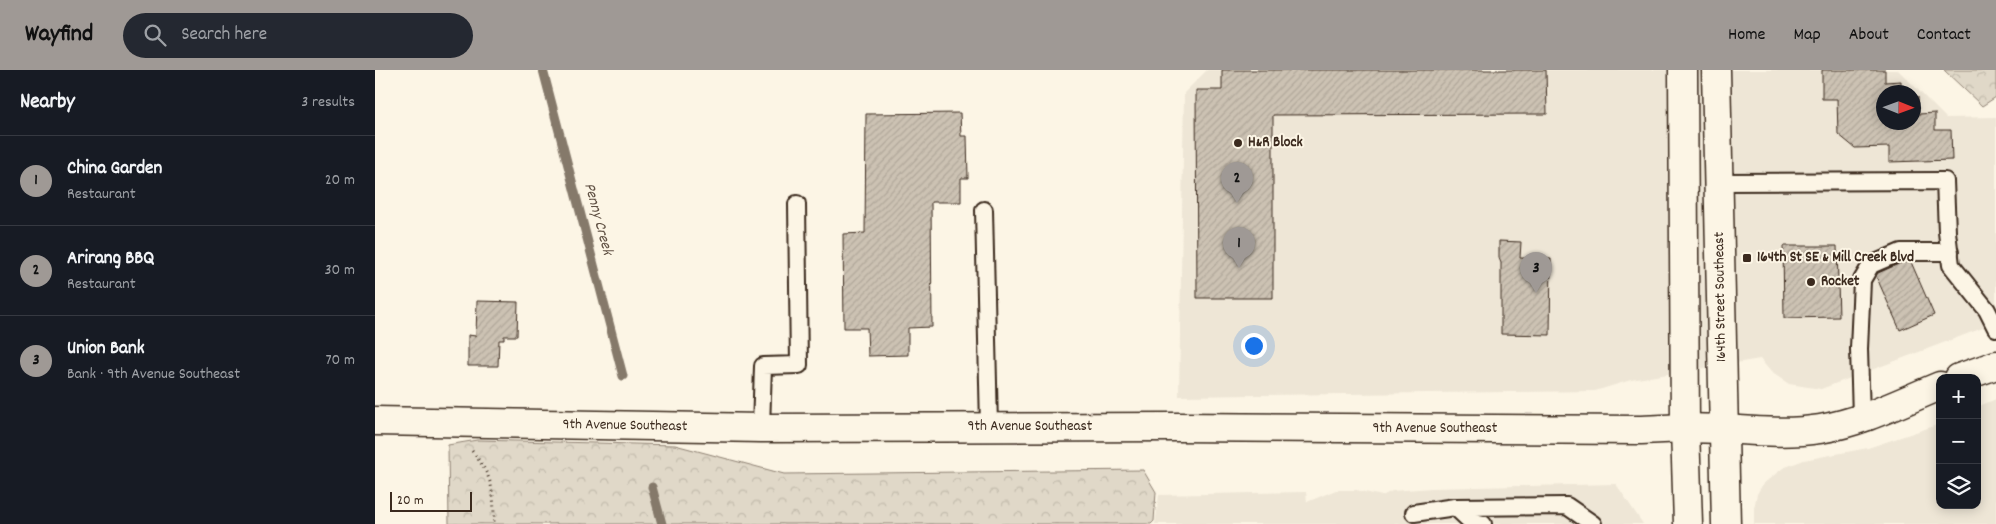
<!DOCTYPE html>
<meta charset="utf-8">
<style>
body{margin:0;font-family:Dekko,sans-serif;background:#242831;color:#f1f3f6}
.controls{position:absolute;right:15px;bottom:15px;display:grid;overflow:hidden;border-radius:10px;box-shadow:0 2px 12px #0003}
.controls button{width:45px;height:45px;display:grid;place-items:center;padding:0;border:0;border-bottom:1px solid #363941;background:#171b24;color:#f1f3f6;font:25px sans-serif}
.compass{position:absolute;left:1501px;top:15px;width:45px;height:45px;border-radius:50%;background:#171b24;box-shadow:0 2px 12px #0003;rotate:91deg}
.scale{position:absolute;left:15px;bottom:12px;width:82px;box-sizing:border-box;padding-left:5px;border:2px solid #3b2a1e;border-top:0;font-size:14px;line-height:18px;white-space:nowrap;color:#3b2a1e;-webkit-text-stroke:4px #fcf5e5;paint-order:stroke}
.you{position:absolute;left:878px;top:275px;width:18px;height:18px;margin:-12px;border:4px solid #fff;border-radius:50%;background:#1a73e8;box-shadow:0 0 0 8px #1a73e833}
.badge{display:grid;place-items:center;width:32px;height:32px;border-radius:50%;background:#9f9995;color:#111;font-size:16px;font-weight:700}
.pin{position:absolute;translate:-50% -41px;filter:drop-shadow(0 1px 2px #0008)}
.pin::after{content:'';position:absolute;top:26px;width:18px;height:15px;background:inherit;clip-path:polygon(0 0,100% 0,50% 100%)}
.list{margin:0;padding:0;list-style:none}
h2{display:flex;justify-content:space-between;align-items:center;height:65px;margin:0;padding:0 20px;font-size:21px}
h2 small{font-size:16px;font-weight:400;color:#9ea1a6}
.list li{display:grid;grid-template-columns:32px 1fr auto;gap:15px;align-items:center;box-sizing:border-box;height:90px;padding:0 20px;border-top:1px solid #363941}
.list b{display:block;font-size:19px;white-space:nowrap}
.list p{margin:0;font-size:16px;white-space:nowrap;color:#9ea1a6}
.list em{font-size:16px;font-style:normal;color:#9ea1a6}
.icon{flex:none;width:28px;height:28px;fill:none;stroke:currentColor;stroke-width:2;stroke-linecap:round;stroke-linejoin:round}
.map{position:relative;flex:none;width:1621px;height:454px;overflow:hidden}
header{display:flex;align-items:center;gap:30px;box-sizing:border-box;height:70px;padding:0 25px;background:#9f9995;color:#111}
header strong{font-size:24px}
nav{display:flex;gap:28px;margin-inline-start:auto;font-size:18px}
.search{width:350px;height:45px;background:#242831;display:flex;align-items:center;gap:12px;box-sizing:border-box;padding:0 18px;border-radius:28px;color:#9ea1a6;font-size:19px}
main{display:flex}
aside{flex:1;background:#171b24}
.map>svg:first-child{display:block}
</style>
<header>
<strong>Wayfind</strong>
<div class="search"><svg class="icon" aria-label="search" viewBox="0 0 24 24"><circle cx="10" cy="10" r="6"/><path d="M15 15l6 6"/></svg>Search here</div>
<nav><a>Home</a><a>Map</a><a>About</a><a>Contact</a></nav>
</header>
<main>
<aside>
<h2>Nearby<small>3 results</small></h2>
<ul class="list">
<li><span class="badge">1</span><div><b>China Garden</b><p>Restaurant</p></div><em>20 m</em></li>
<li><span class="badge">2</span><div><b>Arirang BBQ</b><p>Restaurant</p></div><em>30 m</em></li>
<li><span class="badge">3</span><div><b>Union Bank</b><p>Bank · 9th Avenue Southeast</p></div><em>70 m</em></li>
</ul>
</aside>
<div class="map">
<svg width="1621" height="454" viewBox="0 0 1621 454">
<defs>
<pattern id="forest-crowns" width="20" height="18" patternUnits="userSpaceOnUse" patternTransform="scale(1.25)"><rect width="20" height="18" fill="#e0d8c8"/><path d="M2 6a3 3 0 1 1 6 0M12 15a3 3 0 1 1 6 0" fill="none" stroke="#c1baab"/></pattern>
<pattern id="building-hatch" width="6" height="6" patternUnits="userSpaceOnUse" patternTransform="scale(1.25)"><rect width="6" height="6" fill="#ccc2b3"/><path d="M-1 1l2-2M0 6l6-6M5 7l2-2" fill="none" stroke="#b0a79a"/></pattern>
</defs>
<rect width="100%" height="100%" fill="#fcf5e5"/>
<filter id="ink" filterUnits="userSpaceOnUse"><feTurbulence type="fractalNoise" baseFrequency=".02" numOctaves="2"/><feDisplacementMap in="SourceGraphic" scale="10" xChannelSelector="R" yChannelSelector="G"/><feConvolveMatrix kernelMatrix="1 2 1 2 8 2 1 2 1" color-interpolation-filters="sRGB"/></filter>
<g filter="url(#ink)">
<g fill="#eee6d6" fill-rule="evenodd">
<path d="M832 0H1523L1571 48 1621 47V253L1446 319 1414 314 1396 302 1385 289 1256 310 1220 321 804 326 809 23ZM1508 22H1538V52H1508Z"/>
<path d="M1621 329V454H1379V438L1382 424 1388 414 1408 398 1429 390 1493 378 1565 354V435H1602V337Z"/>
<path d="M1241 414 1268 454H780L784 425 931 422 932 432 961 420H981L1007 426 1017 421 1057 418Z"/>
</g>
<g fill="url(#forest-crowns)" stroke="#8e8173">
<path d="M1569 0H1621V27L1607 36Z"/>
<path d="M102 370 300 375 409 404 768 400 781 422 779 451 776 454H74L73 375Z"/>
</g>
<g fill="none" stroke-linecap="round" stroke-linejoin="round">
<g stroke="#85796b" stroke-width="9">
<path d="M168 0 248 306"/>
<path d="M277 417 287 454"/>
</g>
</g>
<g fill="url(#building-hatch)" stroke="#3b2a1e">
<path d="M847 0H1171L1172 44 898 45V228H822L821 20H847Z"/>
<path d="M1447 0H1510V12L1526 11V22H1508V52H1538V28L1543 27 1544 44 1560 43V60H1576L1577 90 1514 92V77L1480 78 1463 64 1462 29H1447Z"/>
<path d="M585 43 586 66H592L593 108H586V132H556L557 257 533 258V285L493 286 492 258H469L468 164 490 163 491 44Z"/>
<path d="M1124 171 1146 172 1145 188 1176 189 1175 265 1126 264V193L1124 188Z"/>
<path d="M1408 176H1462L1464 247 1409 248Z"/>
<path d="M1528 192H1536L1559 245 1525 260 1501 206 1503 203Z"/>
<path d="M102 231 143 232 142 266H129V270H124L123 296H93V265L101 266Z"/>
</g>
<g fill="none" stroke-linecap="round" stroke-linejoin="round">
<g stroke="#3b2a1e" stroke-width="20">
<g id="lane">
<path d="M1344 112 1570 111 1572 162 1576 195 1612 240 1621 258"/>
<path d="M609 140 614 356"/>
<path d="M1486 347 1484 279 1487 210 1496 195 1526 182H1575"/>
<path d="M386 358 388 296 424 295 422 134"/>
<path d="M1080 437 1095 451 1108 454"/>
<path d="M1039 443 1080 437 1192 436 1218 454"/>
</g>
</g>
<g stroke="#3b2a1e" stroke-width="31">
<path id="street" d="M0 351 386 358 802 357 1266 360 1310 358 1349 359"/>
</g>
<g stroke="#3b2a1e" stroke-width="31">
<g id="secondary">
<path d="M1308 0 1310 358 1313 454"/>
<path d="M1341 0 1351 454"/>
<path d="M1584 308 1621 295"/>
<path d="M1349 359C1381 361 1413 364 1445 359 1487 352 1526 332 1565 316"/>
</g>
</g>
<path stroke="#3b2a1e" stroke-width="3" stroke-dasharray="1 4" stroke-linecap="butt" d="M97 381C118 407 119 421 119 454"/>
<use href="#lane" stroke="#fcf5e5" stroke-width="16"/>
<use href="#street" stroke="#fcf5e5" stroke-width="28"/>
<use href="#secondary" stroke="#fcf5e5" stroke-width="28"/>
</g>
</g>
<g fill="#3b2a1e" stroke="#fcf5e5" stroke-width="2">
<circle cx="863" cy="73" r="5"/>
<rect x="1367" y="183" width="10" height="10" rx="2.5"/>
<circle cx="1436" cy="212" r="5"/>
</g>
<g text-anchor="middle" dominant-baseline="central" stroke-width="4" stroke-linejoin="round" paint-order="stroke">
<g font-size="15" font-weight="bold" fill="#3b2a1e" stroke="#fcf5e5" text-anchor="start">
<text x="873" y="73">H&amp;R Block</text>
<text x="1382" y="188">164th St SE &amp; Mill Creek Blvd</text>
<text x="1446" y="212">Rocket</text>
</g>
<g font-size="15" fill="#3b2a1e" stroke="#fcf5e5">
<text transform="translate(1346 227) rotate(-91)">164th Street Southeast</text>
<text transform="translate(250 356) rotate(1)">9th Avenue Southeast</text>
<text x="655" y="357">9th Avenue Southeast</text>
<text x="1060" y="359">9th Avenue Southeast</text>
</g>
<g font-size="16" font-style="italic" fill="#605144" stroke="#fcf5e5">
<text transform="translate(223 149) rotate(75)">Penny Creek</text>
</g>
</g>
</svg>
<div class="controls">
<button>+</button>
<button>−</button>
<button><svg class="icon" aria-label="layers" viewBox="0 0 24 24"><path d="M12 4l9 5-9 5-9-5zM3 14l9 5 9-5"/></svg></button>
</div>
<svg class="compass" viewBox="-18 -18 36 36"><path d="M0-13l5 13h-10z" fill="#e53935"/><path d="M0 13l5-13h-10z" fill="#9ea1a6"/></svg>
<div class="scale">20 m</div>
<div class="you"></div>
<div class="pin badge" style="left:864px;top:198px">1</div>
<div class="pin badge" style="left:862px;top:133px">2</div>
<div class="pin badge" style="left:1161px;top:223px">3</div>
</div>
</main>
